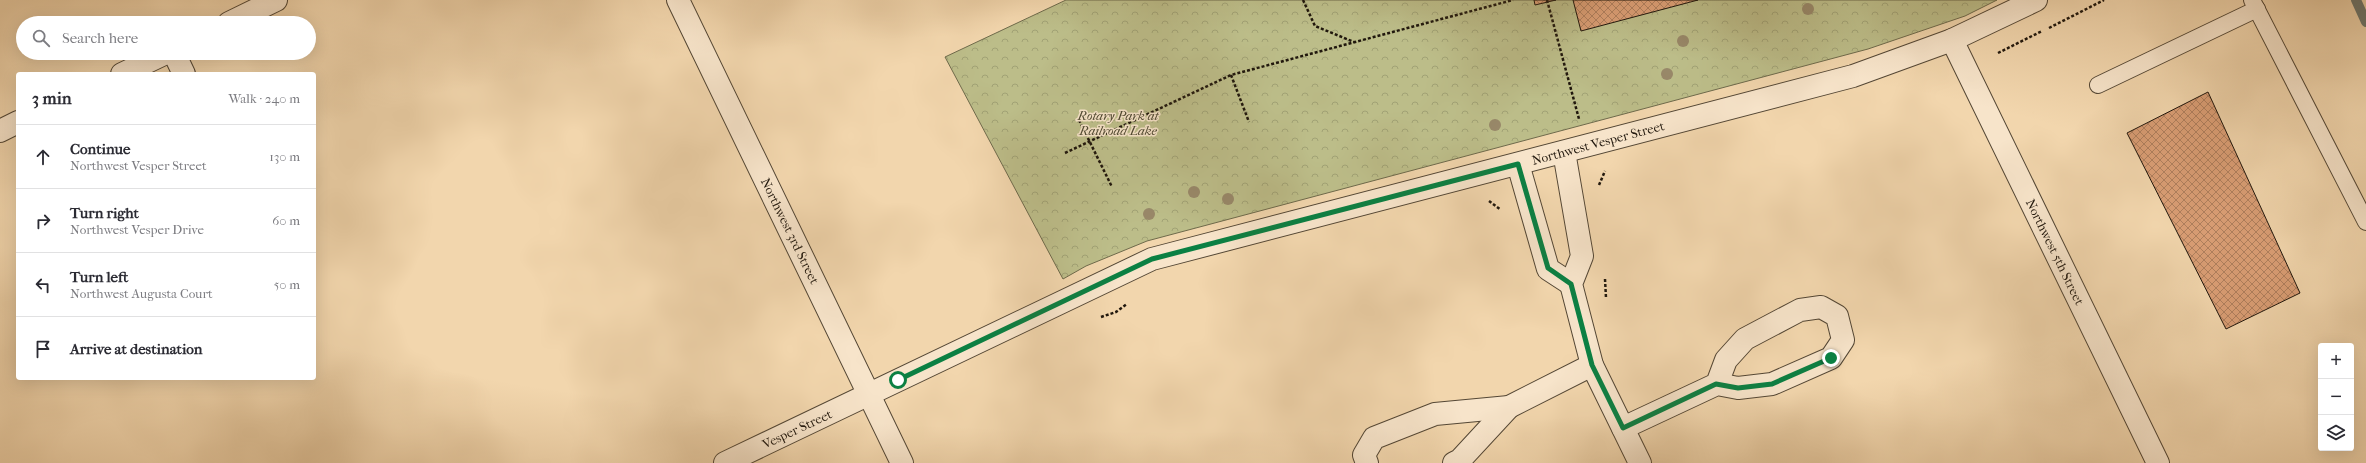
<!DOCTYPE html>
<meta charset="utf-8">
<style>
body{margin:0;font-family:"IM FELL French Canon",serif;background:#f2f2f3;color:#2b2b33}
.controls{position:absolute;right:12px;bottom:12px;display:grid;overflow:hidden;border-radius:4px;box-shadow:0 4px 16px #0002}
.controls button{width:36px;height:36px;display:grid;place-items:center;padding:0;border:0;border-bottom:1px solid #e1e1e2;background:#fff;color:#2b2b33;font:20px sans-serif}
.stop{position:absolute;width:12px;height:12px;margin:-9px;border:3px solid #0b8043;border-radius:50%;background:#fff}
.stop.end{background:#0b8043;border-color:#fff;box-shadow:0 1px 4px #0008}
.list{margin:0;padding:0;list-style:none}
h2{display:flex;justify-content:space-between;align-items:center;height:52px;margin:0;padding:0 16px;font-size:17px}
h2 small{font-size:13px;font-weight:400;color:#7c7c81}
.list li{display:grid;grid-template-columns:26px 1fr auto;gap:12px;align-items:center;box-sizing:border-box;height:64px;padding:0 16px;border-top:1px solid #e1e1e2}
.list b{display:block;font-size:15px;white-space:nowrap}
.list p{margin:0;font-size:13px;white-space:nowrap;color:#7c7c81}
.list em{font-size:13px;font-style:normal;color:#7c7c81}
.icon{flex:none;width:22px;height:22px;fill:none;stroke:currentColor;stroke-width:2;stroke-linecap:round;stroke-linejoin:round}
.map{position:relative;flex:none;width:2366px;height:463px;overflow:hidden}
.search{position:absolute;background:#fff;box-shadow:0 4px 16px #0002;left:16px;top:16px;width:300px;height:44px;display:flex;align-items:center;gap:10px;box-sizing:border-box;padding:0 14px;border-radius:22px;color:#7c7c81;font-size:15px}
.panel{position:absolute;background:#fff;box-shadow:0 4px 16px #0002;left:16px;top:72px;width:300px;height:308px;border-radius:4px}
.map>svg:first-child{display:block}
</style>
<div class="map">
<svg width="2366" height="463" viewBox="0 0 2366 463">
<defs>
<pattern id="forest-crowns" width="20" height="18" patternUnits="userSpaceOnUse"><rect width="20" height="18" fill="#bcbd89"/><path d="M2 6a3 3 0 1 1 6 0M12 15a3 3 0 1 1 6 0" fill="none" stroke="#a1a275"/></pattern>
<pattern id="building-cross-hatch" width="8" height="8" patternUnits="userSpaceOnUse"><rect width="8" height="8" fill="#da9e75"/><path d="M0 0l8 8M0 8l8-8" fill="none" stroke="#b0805e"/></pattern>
</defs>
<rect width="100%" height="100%" fill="#f2d6ad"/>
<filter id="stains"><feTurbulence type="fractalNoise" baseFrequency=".005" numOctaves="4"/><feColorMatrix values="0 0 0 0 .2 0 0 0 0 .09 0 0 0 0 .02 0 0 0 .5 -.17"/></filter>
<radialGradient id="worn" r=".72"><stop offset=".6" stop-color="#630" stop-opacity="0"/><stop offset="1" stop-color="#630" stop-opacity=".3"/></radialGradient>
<path fill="url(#forest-crowns)" stroke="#6e6a4b" d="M1066 0H1997L1965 16 1868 49 1147 241 1086 266 1063 279 945 57Z"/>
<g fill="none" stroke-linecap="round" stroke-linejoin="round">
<path stroke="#6b7770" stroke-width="10" d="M2356 0 2366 22"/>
</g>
<g fill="url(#building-cross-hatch)" stroke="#20170d">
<path d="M1534 0H1556L1535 5Z"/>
<path d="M1573 0H1698L1581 31Z"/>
<path d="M2208 92 2300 293 2226 329 2127 133Z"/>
</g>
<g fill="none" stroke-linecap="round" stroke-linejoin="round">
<g stroke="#544735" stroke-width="18">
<g id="service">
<path d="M2252 0 2366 222"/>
<path d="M2098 85 2257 9"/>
</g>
</g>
<g stroke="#544735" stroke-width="24">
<g id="minor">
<path d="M678 0 902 463"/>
<path d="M229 23 276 0"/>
<path d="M1952 40 2158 463"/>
<path d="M174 53 184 74"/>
<path d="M122 74 166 53"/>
<path d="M0 131 18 122"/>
<path d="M1564 152 1582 256 1571 284 1592 365 1640 463"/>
<path d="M1518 164 1548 269 1571 284"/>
<path d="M1623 428 1717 384 1726 360 1745 339 1800 310 1821 307 1837 316 1843 340 1831 358 1772 384 1738 388 1717 384"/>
<path d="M725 463 1152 259 1853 76 1952 40 2036 0"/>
<path d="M1367 463 1364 455 1374 438 1435 414 1509 407 1592 365"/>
<path d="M1454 463 1460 460 1509 407"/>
</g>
</g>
<g stroke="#20170d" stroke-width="2.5" stroke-dasharray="3 2" stroke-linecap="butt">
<path d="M1303 0 1315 26 1354 42"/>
<path d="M1547 0 1579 119"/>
<path d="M2049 28 2104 0"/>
<path d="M1998 53 2042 31"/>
<path d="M1231 75 1249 122"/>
<path d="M1079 120 1112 187"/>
<path d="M1065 153 1231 75 1513 0"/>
<path d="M1599 185 1605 171"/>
<path d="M1489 201 1501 210"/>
<path d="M1605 279 1606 298"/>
<path d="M1101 317 1116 312 1127 304"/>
</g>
<use href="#service" stroke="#f7e4ca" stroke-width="16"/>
<use href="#minor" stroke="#f7e4ca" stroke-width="22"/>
</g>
<g fill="#988869">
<circle cx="1808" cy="9" r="6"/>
<circle cx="1683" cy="41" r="6"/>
<circle cx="1667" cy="74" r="6"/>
<circle cx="1495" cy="125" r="6"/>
<circle cx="1194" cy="192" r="6"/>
<circle cx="1228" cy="199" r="6"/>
<circle cx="1149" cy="214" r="6"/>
</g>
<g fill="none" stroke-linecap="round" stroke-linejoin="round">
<path stroke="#0b8043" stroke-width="5" d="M898 380 1152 259 1518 164 1548 268 1571 284 1592 365 1623 428 1716 384 1738 388 1772 384 1831 358"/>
</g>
<g text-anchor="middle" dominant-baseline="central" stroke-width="3" stroke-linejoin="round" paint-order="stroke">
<g font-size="13" font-style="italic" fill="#4f4932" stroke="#f7e4ca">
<text x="1118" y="115">Rotary Park at<tspan x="1118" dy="15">Railroad Lake</tspan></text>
</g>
<g font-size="13" fill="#20170d" stroke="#f7e4ca">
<text transform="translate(1598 143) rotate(-15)">Northwest Vesper Street</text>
<text transform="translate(790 231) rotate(64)">Northwest 3rd Street</text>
<text transform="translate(2055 252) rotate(64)">Northwest 5th Street</text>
<text transform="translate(797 429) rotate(-25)">Vesper Street</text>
</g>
</g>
<rect width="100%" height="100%" filter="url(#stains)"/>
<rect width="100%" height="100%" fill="url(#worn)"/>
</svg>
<div class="controls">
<button>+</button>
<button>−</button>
<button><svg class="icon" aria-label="layers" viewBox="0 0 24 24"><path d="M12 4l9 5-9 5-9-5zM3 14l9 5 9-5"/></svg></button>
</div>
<div class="stop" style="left:898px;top:380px"></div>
<div class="stop end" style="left:1831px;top:358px"></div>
<div class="search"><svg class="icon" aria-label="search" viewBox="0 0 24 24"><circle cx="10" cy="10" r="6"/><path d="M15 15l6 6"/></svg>Search here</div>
<section class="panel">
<h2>3 min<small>Walk · 240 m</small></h2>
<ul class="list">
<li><svg class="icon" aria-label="ahead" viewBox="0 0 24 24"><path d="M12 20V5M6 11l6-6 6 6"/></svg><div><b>Continue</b><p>Northwest Vesper Street</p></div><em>130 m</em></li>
<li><svg class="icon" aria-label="right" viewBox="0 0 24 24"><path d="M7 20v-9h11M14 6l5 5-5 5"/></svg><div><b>Turn right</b><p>Northwest Vesper Drive</p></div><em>60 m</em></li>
<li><svg class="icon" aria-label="left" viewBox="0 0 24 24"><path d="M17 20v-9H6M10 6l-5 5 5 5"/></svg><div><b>Turn left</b><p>Northwest Augusta Court</p></div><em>50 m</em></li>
<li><svg class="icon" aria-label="arrive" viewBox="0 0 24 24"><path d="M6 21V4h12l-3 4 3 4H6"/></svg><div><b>Arrive at destination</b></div></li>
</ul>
</section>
</div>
